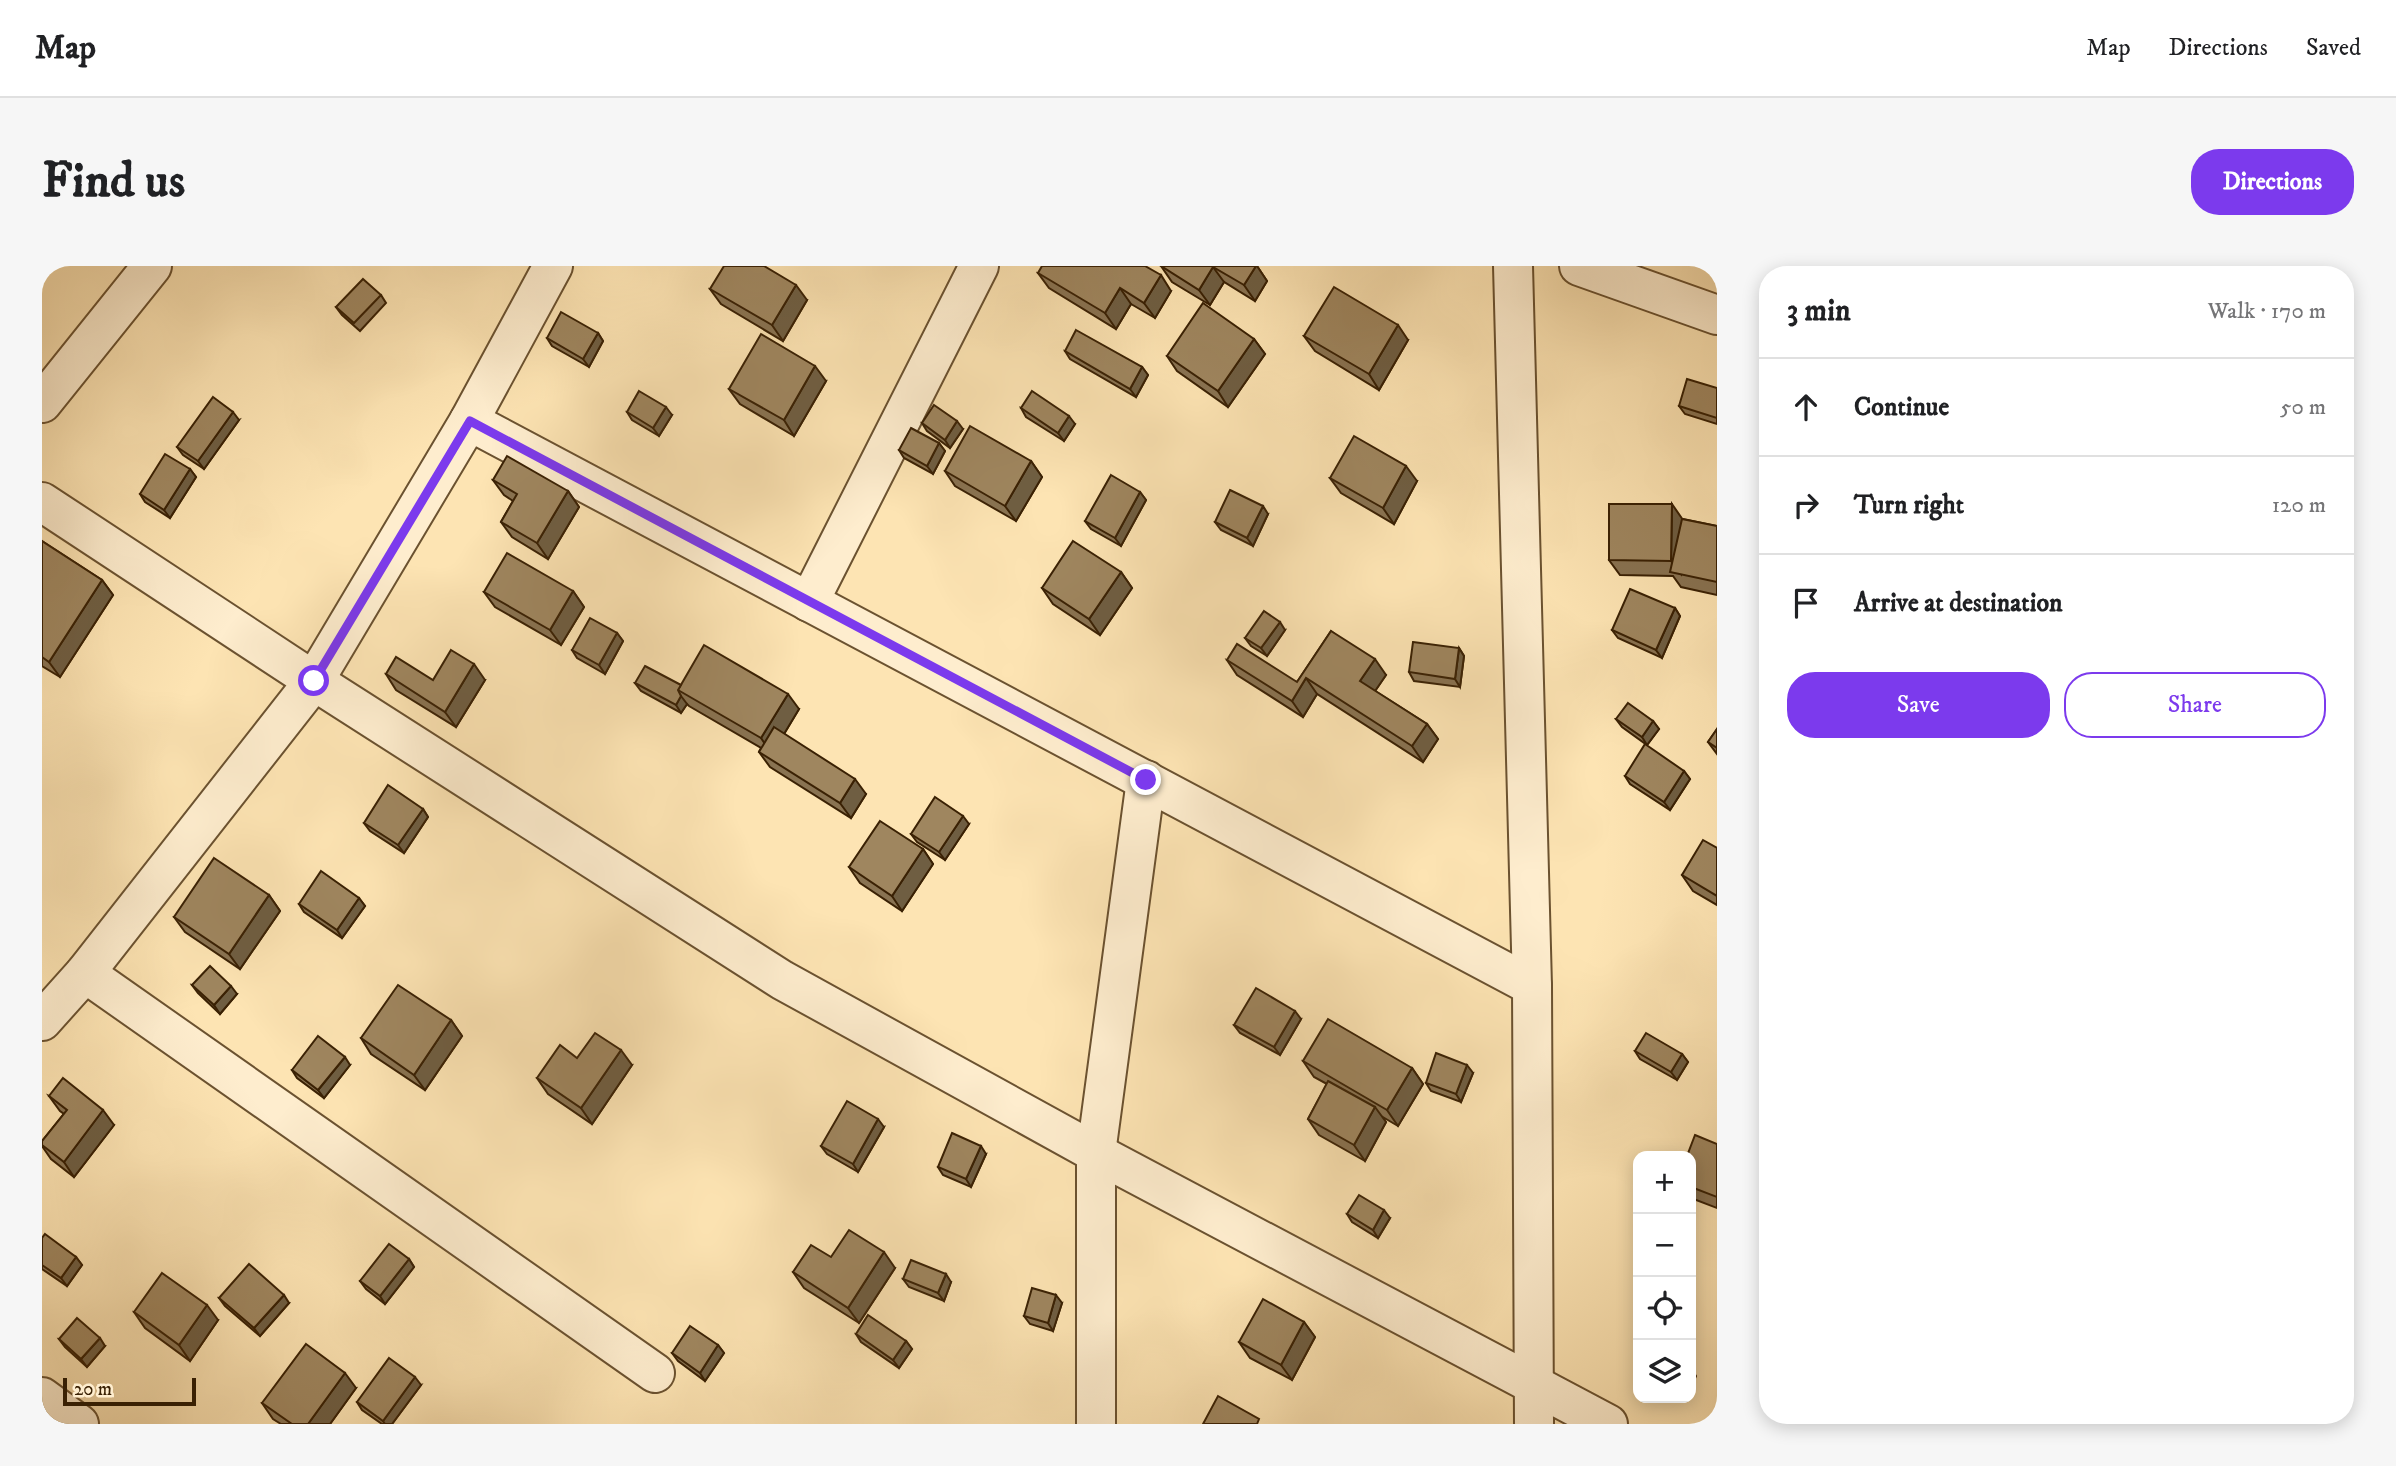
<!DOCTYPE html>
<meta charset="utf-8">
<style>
body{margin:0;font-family:"IM FELL DW Pica",serif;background:#f6f6f6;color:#202124}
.controls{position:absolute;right:21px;bottom:21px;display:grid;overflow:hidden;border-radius:14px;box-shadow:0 4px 18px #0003}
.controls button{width:63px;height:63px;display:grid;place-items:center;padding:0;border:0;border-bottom:2px solid #e0e0e0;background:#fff;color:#202124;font:35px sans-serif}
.scale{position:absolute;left:21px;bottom:18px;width:133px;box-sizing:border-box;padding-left:7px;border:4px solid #3a2104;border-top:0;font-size:19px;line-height:24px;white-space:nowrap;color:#3a2104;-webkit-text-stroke:5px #feedce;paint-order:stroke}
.stop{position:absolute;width:21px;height:21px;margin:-16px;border:5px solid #7c3aed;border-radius:50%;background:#fff}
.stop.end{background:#7c3aed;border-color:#fff;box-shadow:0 2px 7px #0008}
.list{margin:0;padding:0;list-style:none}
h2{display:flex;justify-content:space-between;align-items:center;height:91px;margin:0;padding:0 28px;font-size:30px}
h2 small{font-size:23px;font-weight:400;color:#757577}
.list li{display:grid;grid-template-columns:46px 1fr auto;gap:21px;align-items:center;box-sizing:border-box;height:98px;padding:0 28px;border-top:2px solid #e0e0e0}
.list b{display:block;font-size:26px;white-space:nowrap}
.list em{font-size:23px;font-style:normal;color:#757577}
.actions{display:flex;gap:14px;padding:21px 28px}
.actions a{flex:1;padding:16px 0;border:2px solid #7c3aed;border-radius:28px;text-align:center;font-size:24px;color:#7c3aed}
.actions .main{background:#7c3aed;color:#fff}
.icon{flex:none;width:38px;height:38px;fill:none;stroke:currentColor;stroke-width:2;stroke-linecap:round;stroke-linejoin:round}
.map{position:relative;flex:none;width:1675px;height:1158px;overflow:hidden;border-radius:28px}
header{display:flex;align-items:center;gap:42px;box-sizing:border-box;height:98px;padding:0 35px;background:#fff;border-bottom:2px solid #e0e0e0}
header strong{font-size:33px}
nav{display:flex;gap:38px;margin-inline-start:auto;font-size:24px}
.intro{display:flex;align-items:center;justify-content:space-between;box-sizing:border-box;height:168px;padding:0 42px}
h1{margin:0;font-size:49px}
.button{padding:18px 32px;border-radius:28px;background:#7c3aed;color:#fff;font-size:24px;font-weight:700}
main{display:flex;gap:42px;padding:0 42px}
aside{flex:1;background:#fff;border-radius:28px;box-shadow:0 4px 18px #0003}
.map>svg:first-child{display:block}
</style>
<header>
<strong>Map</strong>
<nav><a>Map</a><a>Directions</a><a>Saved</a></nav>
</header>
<div class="intro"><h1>Find us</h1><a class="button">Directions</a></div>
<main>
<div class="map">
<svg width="1675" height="1158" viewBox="0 0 1675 1158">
<rect width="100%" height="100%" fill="#fde4b3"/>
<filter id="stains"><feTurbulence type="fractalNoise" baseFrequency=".00286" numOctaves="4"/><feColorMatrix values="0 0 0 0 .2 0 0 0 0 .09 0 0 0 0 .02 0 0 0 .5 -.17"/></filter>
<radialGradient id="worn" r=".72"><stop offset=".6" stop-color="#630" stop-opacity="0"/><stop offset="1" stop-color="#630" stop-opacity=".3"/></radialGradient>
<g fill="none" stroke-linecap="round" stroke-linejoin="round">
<g stroke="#6b5230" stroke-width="42">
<g id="minor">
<path d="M1471 0 1490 720 1492 1158"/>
<path d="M1537 0 1675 49"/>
<path d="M0 137 110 0"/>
<path d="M427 155 1490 720"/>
<path d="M0 236 272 415 740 714 1054 887 1566 1158"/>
<path d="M767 336 937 0"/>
<path d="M43 707 613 1107"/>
<path d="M0 755 43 707 272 415 427 155 511 0"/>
<path d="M0 1131 37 1158"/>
<path d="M1054 1158V887L1104 514"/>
</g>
</g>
<use href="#minor" stroke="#feedce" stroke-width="38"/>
</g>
<g fill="#897352" stroke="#3a2104" stroke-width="2">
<path d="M1119 0H1215L1225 15 1213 35 1182 16 1168 39 1130 16Z"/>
<path d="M996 7 1129 25 1113 52 1089 38 1074 63 1007 22Z"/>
<path d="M668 23 765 34 741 75 679 38Z"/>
<path d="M339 29 344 37 318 65 300 49 294 41Z"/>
<path d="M556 67 561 75 547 101 510 80 505 72Z"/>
<path d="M1262 70 1366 74 1337 124 1273 85Z"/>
<path d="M1212 73 1223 88 1186 141 1135 105 1125 90Z"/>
<path d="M1023 85 1100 101 1106 109 1094 131 1028 93Z"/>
<path d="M784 115 752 170 698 138 687 123Z"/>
<path d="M1675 122V158L1643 148 1637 140Z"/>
<path d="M979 142 1033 158 1022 175 984 151Z"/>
<path d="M585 146 630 149 617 170 590 154Z"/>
<path d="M197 154 162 203 141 189 135 181Z"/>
<path d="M880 157 921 163 908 182 885 165Z"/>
<path d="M897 177 903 185 891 208 862 192 857 184Z"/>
<path d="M989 195 1000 211 974 255 913 220 903 205Z"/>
<path d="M148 203 154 211 128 252 103 236 98 228Z"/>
<path d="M1288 212 1375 215 1352 258 1299 227Z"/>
<path d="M451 214 526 225 537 241 506 293 470 271 459 256 471 235 462 229Z"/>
<path d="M1098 226 1104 234 1079 280 1049 263 1043 255Z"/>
<path d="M1226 248 1211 280 1179 264 1173 256Z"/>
<path d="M1641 253 1675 260V329L1639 321 1631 310 1578 309 1567 294Z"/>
<path d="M0 275 60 314 71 329 18 411 0 400Z"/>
<path d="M1079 306 1090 322 1058 369 1011 338 1000 322Z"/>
<path d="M531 325 542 341 519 379 453 341 442 326Z"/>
<path d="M1633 342 1638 350 1620 392 1576 372 1570 364Z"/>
<path d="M1243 364 1225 390 1209 380 1203 372Z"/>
<path d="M1289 365 1344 409 1333 425 1385 458 1396 473 1381 496 1275 428 1261 451 1195 409 1185 394 1255 416Z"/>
<path d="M575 367 581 375 563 408 535 392 530 384Z"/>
<path d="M1417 382 1422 390 1418 421 1372 415 1367 406Z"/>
<path d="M344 408 391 414H443L414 461 354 424Z"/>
<path d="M593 417 639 419 757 443 742 468 824 528 809 552 728 501 717 486 719 482 647 440 645 438 639 447 599 425Z"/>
<path d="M1574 453 1611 455 1617 463 1605 479 1580 461Z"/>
<path d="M1675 463V488L1666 476Z"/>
<path d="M1642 505 1648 513 1628 544 1588 518 1583 510Z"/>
<path d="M381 543 386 551 362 587 328 565 322 557Z"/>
<path d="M927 558 903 594 875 576 869 568Z"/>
<path d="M1675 582V639L1651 625 1640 609Z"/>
<path d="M881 583 891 598 860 645 818 617 807 601Z"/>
<path d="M227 629 238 645 198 703 143 666 132 651Z"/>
<path d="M317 632 323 640 300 672 262 646 257 638Z"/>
<path d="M150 719 195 728 178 748 156 727Z"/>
<path d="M1259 753 1238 789 1198 767 1192 759Z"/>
<path d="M409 754 420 770 383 824 329 788 319 772Z"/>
<path d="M1593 785 1640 788 1646 796 1635 814 1598 793Z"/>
<path d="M1261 795 1370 802 1381 818 1356 860 1339 850 1344 856 1323 895 1277 869 1266 853 1285 818 1272 811Z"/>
<path d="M308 799 282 832 255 812 250 804Z"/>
<path d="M590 799 550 858 506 828 495 812Z"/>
<path d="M1431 807 1419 836 1389 825 1384 817Z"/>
<path d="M7 830 72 859 32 911 9 893 0 880V875L22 848 18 845Z"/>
<path d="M842 861 816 906 785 888 779 880Z"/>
<path d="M1675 878V942L1649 932V890Z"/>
<path d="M944 888 929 921 901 909 896 901Z"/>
<path d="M1305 948 1348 952 1336 972 1310 956Z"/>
<path d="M0 972 34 991 40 999 25 1020 0 1003Z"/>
<path d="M789 991 853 1002 817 1057 762 1022 751 1006Z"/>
<path d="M367 993 372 1001 343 1038 324 1023 318 1015Z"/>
<path d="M861 1013 909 1016 902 1035 867 1021Z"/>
<path d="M177 1032 247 1037 218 1070 183 1040Z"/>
<path d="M1020 1037 1011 1065 988 1058 982 1050Z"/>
<path d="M92 1046 176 1054 148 1095 103 1062Z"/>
<path d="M1262 1056 1273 1071 1250 1114 1208 1092 1197 1076Z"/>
<path d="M814 1068 864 1075 870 1083 857 1102 819 1076Z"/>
<path d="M17 1073 63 1080 45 1101 23 1081Z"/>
<path d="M676 1079 682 1087 663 1115 636 1095 630 1087Z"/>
<path d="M379 1119 350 1158H340L320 1144 315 1136Z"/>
<path d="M314 1122 288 1158H239L231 1153 220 1137Z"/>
</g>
<g fill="#6f5e42" stroke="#3a2104" stroke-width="2">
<path d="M1214 0H1215L1225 15 1213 35 1202 19Z"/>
<path d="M1171 1 1182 16 1168 39 1157 24Z"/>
<path d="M1119 9 1129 25 1113 52 1102 37Z"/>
<path d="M754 19 765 34 741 75 730 59Z"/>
<path d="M1078 22 1089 38 1074 63 1063 47Z"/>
<path d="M1356 59 1366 74 1337 124 1327 108Z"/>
<path d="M556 67 561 75 547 101 541 93Z"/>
<path d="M1212 73 1223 88 1186 141 1176 125Z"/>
<path d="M773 100 784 115 752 170 742 154Z"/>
<path d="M1100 101 1106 109 1094 131 1088 123Z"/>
<path d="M624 141 630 149 617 170 611 162Z"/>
<path d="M191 146 197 154 162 203 156 195Z"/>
<path d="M1027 150 1033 158 1022 175 1016 167Z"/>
<path d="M915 155 921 163 908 182 903 174Z"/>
<path d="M897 177 903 185 891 208 885 200Z"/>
<path d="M989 195 1000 211 974 255 963 240Z"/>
<path d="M1364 200 1375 215 1352 258 1341 242Z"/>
<path d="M148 203 154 211 128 252 122 244Z"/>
<path d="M526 225 537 241 506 293 495 277Z"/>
<path d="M1098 226 1104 234 1079 280 1073 272Z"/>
<path d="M1630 238 1641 254 1639 308 1629 295Z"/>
<path d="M1221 240 1226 248 1211 280 1205 272Z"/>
<path d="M1079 306 1090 322 1058 369 1047 353Z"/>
<path d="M60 314 71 329 18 411 7 396Z"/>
<path d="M531 325 542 341 519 379 508 364Z"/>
<path d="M1633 342 1638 350 1620 392 1614 384Z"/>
<path d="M1238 356 1243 364 1225 390 1219 382Z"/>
<path d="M575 367 581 375 563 408 557 399Z"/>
<path d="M1417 382 1422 390 1418 421 1413 413Z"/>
<path d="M1333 393 1344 409 1329 431 1318 415Z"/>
<path d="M432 398 443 414 414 461 403 446Z"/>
<path d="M1264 412 1275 428 1261 451 1250 435Z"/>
<path d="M746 428 757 443 730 488 719 472Z"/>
<path d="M639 430 645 438 639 447 634 439Z"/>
<path d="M1611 455 1617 463 1605 479 1600 471Z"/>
<path d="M1385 458 1396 473 1381 496 1370 480Z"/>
<path d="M1642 505 1648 513 1628 544 1622 536Z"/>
<path d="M813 513 824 528 809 552 798 537Z"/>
<path d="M381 543 386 551 362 587 356 579Z"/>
<path d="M921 550 927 558 903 594 897 586Z"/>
<path d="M881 583 891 598 860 645 850 630Z"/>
<path d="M227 629 238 645 198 703 187 688Z"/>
<path d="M317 632 323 640 300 672 295 664Z"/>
<path d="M189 720 195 728 178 748 172 739Z"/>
<path d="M1253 745 1259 753 1238 789 1232 781Z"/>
<path d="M409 754 420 770 383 824 372 809Z"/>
<path d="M579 784 590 799 550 858 539 842Z"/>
<path d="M1640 788 1646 796 1635 814 1629 806Z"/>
<path d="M303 791 308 799 282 832 276 824Z"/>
<path d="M1425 799 1431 807 1419 836 1414 828Z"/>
<path d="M1370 802 1381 818 1356 860 1345 844Z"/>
<path d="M1333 841 1344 856 1323 895 1312 879Z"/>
<path d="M61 844 72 859 32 911 22 896Z"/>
<path d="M836 853 842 861 816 906 811 898Z"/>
<path d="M939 880 944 888 929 921 924 913Z"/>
<path d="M1342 944 1348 952 1336 972 1331 964Z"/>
<path d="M842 986 853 1002 817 1057 806 1042Z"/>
<path d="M34 991 40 999 25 1020 19 1012Z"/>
<path d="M367 993 372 1001 343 1038 338 1030Z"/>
<path d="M904 1008 909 1016 902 1035 896 1027Z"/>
<path d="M242 1029 247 1037 218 1070 212 1062Z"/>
<path d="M1014 1029 1020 1037 1011 1065 1006 1057Z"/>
<path d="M165 1039 176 1054 148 1095 137 1079Z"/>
<path d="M1262 1056 1273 1071 1250 1114 1239 1099Z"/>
<path d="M58 1072 63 1080 45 1101 39 1093Z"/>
<path d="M864 1075 870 1083 857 1102 851 1094Z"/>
<path d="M676 1079 682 1087 663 1115 658 1107Z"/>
<path d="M1649 1102 1654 1110 1649 1121Z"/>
<path d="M303 1107 314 1122 288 1158H266Z"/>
<path d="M373 1111 379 1119 350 1158H343L341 1155Z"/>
</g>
<g fill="#9f865f" stroke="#3a2104" stroke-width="2">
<path d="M682 0H722L754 19 730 59 668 23Z"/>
<path d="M1000 0H1103L1119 9 1102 37 1078 22 1063 47 996 7Z"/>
<path d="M1119 0H1214L1202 19 1171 1 1157 24Z"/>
<path d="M321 13 339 29 312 57 294 41Z"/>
<path d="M1292 21 1356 59 1327 108 1262 70Z"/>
<path d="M1161 37 1212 73 1176 125 1125 90Z"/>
<path d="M519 46 556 67 541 93 505 72Z"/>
<path d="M1034 64 1100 101 1088 123 1023 85Z"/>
<path d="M719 68 773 100 742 154 687 123Z"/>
<path d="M1645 113 1675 122V152L1637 140Z"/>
<path d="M597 125 624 141 611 162 585 146Z"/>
<path d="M990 125 1027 150 1016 167 979 142Z"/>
<path d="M171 131 191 146 156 195 135 181Z"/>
<path d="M892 139 915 155 903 174 880 157Z"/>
<path d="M928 160 989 195 963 240 903 205Z"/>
<path d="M869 162 897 177 885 200 857 184Z"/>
<path d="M1312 170 1364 200 1341 242 1288 212Z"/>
<path d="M123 188 148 203 122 244 98 228Z"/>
<path d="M465 190 526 225 495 277 459 256 475 228 451 214Z"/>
<path d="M1069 209 1098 226 1073 272 1043 255Z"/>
<path d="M1188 224 1221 240 1205 272 1173 256Z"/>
<path d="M1567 238H1630L1629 295 1567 294Z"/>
<path d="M1640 253 1675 260V316L1628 306Z"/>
<path d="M0 275 60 314 7 396 0 391Z"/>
<path d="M1031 275 1079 306 1047 353 1000 322Z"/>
<path d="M465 287 531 325 508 364 442 326Z"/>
<path d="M1588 323 1633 342 1614 384 1570 364Z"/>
<path d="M1222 345 1238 356 1219 382 1203 372Z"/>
<path d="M548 352 575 367 557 399 530 384Z"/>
<path d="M1289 365 1333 393 1318 415 1385 458 1370 480 1264 412 1250 435 1185 394 1195 378 1255 416Z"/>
<path d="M1371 376 1417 382 1413 413 1367 406Z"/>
<path d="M662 379 746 428 719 472 636 424Z"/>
<path d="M409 384 432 398 403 446 344 408 354 391 391 414Z"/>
<path d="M603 400 639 419 636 424 639 430 634 439 593 417Z"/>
<path d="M1586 437 1611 455 1600 471 1574 453Z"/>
<path d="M732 461 813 513 798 537 717 486Z"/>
<path d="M1675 463V482L1666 476Z"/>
<path d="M1603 478 1642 505 1622 536 1583 510Z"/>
<path d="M346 519 381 543 356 579 322 557Z"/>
<path d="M893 531 921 550 897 586 869 568Z"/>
<path d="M838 555 881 583 850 630 807 601Z"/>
<path d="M1661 574 1675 582V630L1640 609Z"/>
<path d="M172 592 227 629 187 688 132 651Z"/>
<path d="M279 605 317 632 295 664 257 638Z"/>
<path d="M168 700 189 720 172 739 150 719Z"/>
<path d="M356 719 409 754 372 809 319 772Z"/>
<path d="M1214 722 1253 745 1232 781 1192 759Z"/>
<path d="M1286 753 1370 802 1345 844 1261 795Z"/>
<path d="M553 767 579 784 539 842 495 812 518 779 535 792Z"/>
<path d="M1604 767 1640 788 1629 806 1593 785Z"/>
<path d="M276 770 303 791 276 824 250 804Z"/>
<path d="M1394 787 1425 799 1414 828 1384 817Z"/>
<path d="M21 812 61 844 22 896 0 879V875L25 844 7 830Z"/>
<path d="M1286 815 1333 841 1312 879 1266 853Z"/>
<path d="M805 835 836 853 811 898 779 880Z"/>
<path d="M910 867 939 880 924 913 896 901Z"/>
<path d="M1653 869 1675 878V931L1649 921V890H1645Z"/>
<path d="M1317 929 1342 944 1331 964 1305 948Z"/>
<path d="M807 964 842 986 806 1042 751 1006 769 979 789 991Z"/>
<path d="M3 968 34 991 19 1012 0 999V972Z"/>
<path d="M347 978 367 993 338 1030 318 1015Z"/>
<path d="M869 994 904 1008 896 1027 861 1013Z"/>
<path d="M207 998 242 1029 212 1062 177 1032Z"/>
<path d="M120 1007 165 1039 137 1079 92 1046Z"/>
<path d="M990 1022 1014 1029 1006 1057 982 1050Z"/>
<path d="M1221 1033 1262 1056 1239 1099 1197 1076Z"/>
<path d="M826 1049 864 1075 851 1094 814 1068Z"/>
<path d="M35 1052 58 1072 39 1093 17 1073Z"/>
<path d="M648 1060 676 1079 658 1107 630 1087Z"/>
<path d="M264 1078 303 1107 266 1158H250L220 1137Z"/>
<path d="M347 1092 373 1111 341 1155 315 1136Z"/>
<path d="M1176 1130 1217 1153 1215 1158H1161Z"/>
</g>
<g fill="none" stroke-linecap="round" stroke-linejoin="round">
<path stroke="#7c3aed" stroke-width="9" d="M272 415 428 155 1104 514"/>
</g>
<rect width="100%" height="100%" filter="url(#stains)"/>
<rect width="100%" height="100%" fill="url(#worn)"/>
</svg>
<div class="controls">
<button>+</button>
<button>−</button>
<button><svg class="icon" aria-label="locate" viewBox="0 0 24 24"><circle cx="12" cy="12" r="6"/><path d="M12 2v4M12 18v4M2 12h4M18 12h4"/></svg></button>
<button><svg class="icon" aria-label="layers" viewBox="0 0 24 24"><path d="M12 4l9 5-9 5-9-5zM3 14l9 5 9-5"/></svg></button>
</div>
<div class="scale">20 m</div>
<div class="stop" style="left:272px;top:415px"></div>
<div class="stop end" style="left:1104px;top:514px"></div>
</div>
<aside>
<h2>3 min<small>Walk · 170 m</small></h2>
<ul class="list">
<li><svg class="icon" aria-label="ahead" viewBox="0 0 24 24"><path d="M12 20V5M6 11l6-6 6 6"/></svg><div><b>Continue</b></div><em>50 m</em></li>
<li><svg class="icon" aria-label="right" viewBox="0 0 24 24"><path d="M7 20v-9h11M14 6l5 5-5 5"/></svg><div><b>Turn right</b></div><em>120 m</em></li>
<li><svg class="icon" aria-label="arrive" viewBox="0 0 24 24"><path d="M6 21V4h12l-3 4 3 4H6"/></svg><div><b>Arrive at destination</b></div></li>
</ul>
<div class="actions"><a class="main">Save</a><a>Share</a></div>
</aside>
</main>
